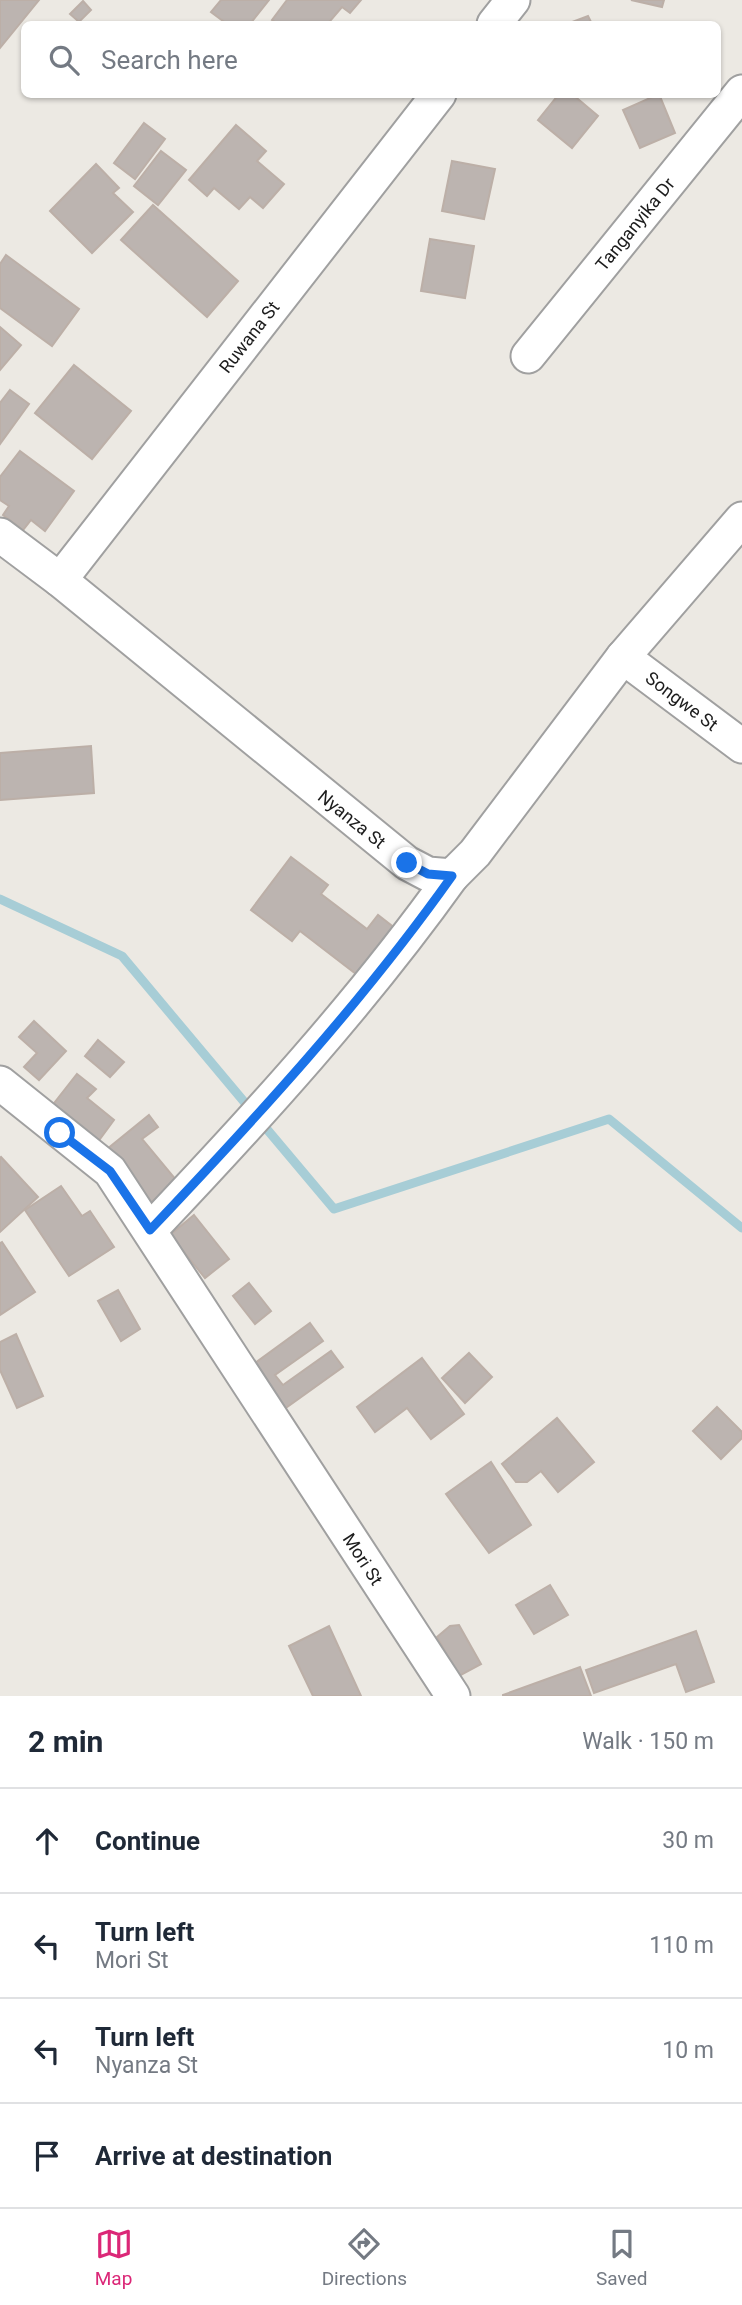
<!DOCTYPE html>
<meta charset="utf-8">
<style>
body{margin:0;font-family:Roboto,sans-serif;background:#f2f2f3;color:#1f2937}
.stop{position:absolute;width:21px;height:21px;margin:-16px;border:5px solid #1a73e8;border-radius:50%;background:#fff}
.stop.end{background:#1a73e8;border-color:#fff;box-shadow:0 2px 7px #0008}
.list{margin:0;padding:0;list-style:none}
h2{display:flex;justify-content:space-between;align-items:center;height:91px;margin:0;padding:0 28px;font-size:30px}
h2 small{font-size:23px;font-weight:400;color:#747a83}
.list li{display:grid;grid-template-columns:46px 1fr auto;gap:21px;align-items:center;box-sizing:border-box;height:105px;padding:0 28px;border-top:2px solid #e0e1e3}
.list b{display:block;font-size:26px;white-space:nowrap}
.list p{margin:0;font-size:23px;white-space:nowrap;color:#747a83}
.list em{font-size:23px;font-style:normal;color:#747a83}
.icon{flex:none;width:38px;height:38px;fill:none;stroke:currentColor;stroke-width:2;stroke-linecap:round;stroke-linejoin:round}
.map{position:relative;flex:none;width:742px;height:1696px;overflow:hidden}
.search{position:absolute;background:#fff;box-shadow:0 2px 5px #0004;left:21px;right:21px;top:21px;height:77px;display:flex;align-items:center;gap:18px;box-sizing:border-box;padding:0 24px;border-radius:10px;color:#747a83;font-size:26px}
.sheet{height:511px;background:#fff}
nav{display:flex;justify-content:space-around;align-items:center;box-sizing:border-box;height:98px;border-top:2px solid #e0e1e3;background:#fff;font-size:19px;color:#747a83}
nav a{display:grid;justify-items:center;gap:4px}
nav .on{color:#db2777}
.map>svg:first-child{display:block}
</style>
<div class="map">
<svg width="742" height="1696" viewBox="0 0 742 1696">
<rect width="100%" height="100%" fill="#ece9e3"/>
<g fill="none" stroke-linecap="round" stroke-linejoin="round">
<g stroke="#a7cdd6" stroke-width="9">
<path d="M0 899 122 956 251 1110"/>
<path d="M260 1121 334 1209 609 1119 742 1228"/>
</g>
</g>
<g fill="#bcb4b0" stroke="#bcafa7" stroke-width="2">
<path d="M0 0H39L0 48Z"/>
<path d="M221 0H269L250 24H227L211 12Z"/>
<path d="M287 0H361L350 13 342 7 330 21 334 24H278L272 20Z"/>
<path d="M631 0H664L662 7Z"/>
<path d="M83 1 91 10 79 22 70 14Z"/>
<path d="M588 16 592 24H567Z"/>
<path d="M559 94H572L598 116 572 148 538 120Z"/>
<path d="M659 94 675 133 640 148 623 110Z"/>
<path d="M144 123 165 139 135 179 114 163Z"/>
<path d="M236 125 266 151 257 161 284 184 263 208 250 197 239 209 214 188 207 196 189 180Z"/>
<path d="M161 151 186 170 158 205 134 186Z"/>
<path d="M452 161 495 169 484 219 442 211Z"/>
<path d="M96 164 119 188 113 193 133 212 92 253 50 211Z"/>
<path d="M153 205 238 281 207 317 121 240Z"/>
<path d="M430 239 474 246 465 298 421 291Z"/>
<path d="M6 255 79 309 52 346 0 308V264Z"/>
<path d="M0 327 21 345 0 370Z"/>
<path d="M74 365 131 411 92 459 35 413Z"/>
<path d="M10 390 29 404 0 444V403Z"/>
<path d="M20 451 74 491 45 531 31 520 23 530 3 515 9 506 0 500V477Z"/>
<path d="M91 746 94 793 0 800V753Z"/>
<path d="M291 857 328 885 321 894 367 929 378 915 396 929 360 977 300 931 292 941 251 910Z"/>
<path d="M34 1021 66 1051 39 1080 24 1067 37 1053 19 1037Z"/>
<path d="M98 1040 124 1062 110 1077 85 1056Z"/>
<path d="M77 1074 96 1089 87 1098 114 1120 97 1143 51 1107Z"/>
<path d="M149 1115 158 1127 142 1139 177 1181 149 1204 106 1150Z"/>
<path d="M1 1157 38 1197 0 1232V1158Z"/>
<path d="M61 1186 82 1216 90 1211 114 1247 69 1276 25 1210Z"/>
<path d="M194 1215 229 1259 205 1278 170 1235Z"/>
<path d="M2 1242 35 1292 0 1315V1243Z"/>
<path d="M249 1283 271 1311 255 1324 233 1296Z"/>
<path d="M118 1290 140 1329 121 1341 98 1301Z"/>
<path d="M310 1323 323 1341 275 1375 283 1385 331 1351 343 1367 280 1412 248 1368Z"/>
<path d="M16 1334 43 1396 17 1408 0 1370V1342Z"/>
<path d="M469 1353 492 1377 465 1403 442 1378Z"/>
<path d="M422 1358 464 1414 431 1439 407 1408 375 1432 357 1407Z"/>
<path d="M717 1407 742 1432V1438L721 1459 693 1431Z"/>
<path d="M557 1418 594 1462 558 1492 541 1471 527 1482H516L502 1464Z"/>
<path d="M491 1462 531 1525 489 1553 446 1494Z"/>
<path d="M550 1585 568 1615 534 1634 516 1605Z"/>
<path d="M459 1625 481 1664 459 1676 437 1637 450 1626Z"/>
<path d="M329 1626 361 1696H313L289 1646Z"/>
<path d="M696 1631 714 1682 686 1692 676 1664 594 1693 586 1670Z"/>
<path d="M580 1667 591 1696H503V1695Z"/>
</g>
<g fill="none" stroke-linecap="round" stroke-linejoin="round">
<g stroke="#a0a0a0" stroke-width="37">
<g id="minor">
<path d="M494 24 513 0"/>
<path d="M528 356 742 92"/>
<path d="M0 535 60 580 407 863 428 874 452 876 475 853 623 657 742 519"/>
<path d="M60 580 439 94"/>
<path d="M623 657 742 746"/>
<path d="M0 1083 110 1171 453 1696"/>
<path d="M150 1230C257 1117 362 1002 452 876"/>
</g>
</g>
<use href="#minor" stroke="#fff" stroke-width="33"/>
</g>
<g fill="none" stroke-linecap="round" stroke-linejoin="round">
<path stroke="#1a73e8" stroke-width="9" d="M60 1133 110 1171 150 1230C257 1117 362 1003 452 876L428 874 407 863"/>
</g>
<g text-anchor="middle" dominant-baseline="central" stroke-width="5" stroke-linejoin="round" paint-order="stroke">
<g font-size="18" fill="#1c1c1c" stroke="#fff">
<text transform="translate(635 224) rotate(-51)">Tanganyika Dr</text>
<text transform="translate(249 337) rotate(-52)">Ruwana St</text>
<text transform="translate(682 701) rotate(37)">Songwe St</text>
<text transform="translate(352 819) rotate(39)">Nyanza St</text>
<text transform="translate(363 1559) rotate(57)">Mori St</text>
</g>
</g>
</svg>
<div class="stop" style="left:60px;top:1133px"></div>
<div class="stop end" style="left:407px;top:863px"></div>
<div class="search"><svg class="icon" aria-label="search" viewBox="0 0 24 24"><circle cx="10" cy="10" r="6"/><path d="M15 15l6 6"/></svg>Search here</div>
</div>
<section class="sheet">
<h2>2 min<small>Walk · 150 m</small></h2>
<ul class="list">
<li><svg class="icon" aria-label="ahead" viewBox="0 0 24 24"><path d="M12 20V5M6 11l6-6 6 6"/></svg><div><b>Continue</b></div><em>30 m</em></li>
<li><svg class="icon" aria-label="left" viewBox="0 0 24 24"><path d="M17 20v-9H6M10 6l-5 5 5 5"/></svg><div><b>Turn left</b><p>Mori St</p></div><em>110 m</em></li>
<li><svg class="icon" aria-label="left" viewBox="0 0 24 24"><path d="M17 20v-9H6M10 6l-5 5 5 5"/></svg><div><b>Turn left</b><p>Nyanza St</p></div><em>10 m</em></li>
<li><svg class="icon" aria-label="arrive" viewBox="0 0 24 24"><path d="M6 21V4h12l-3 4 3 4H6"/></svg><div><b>Arrive at destination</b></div></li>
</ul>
</section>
<nav>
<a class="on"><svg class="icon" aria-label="map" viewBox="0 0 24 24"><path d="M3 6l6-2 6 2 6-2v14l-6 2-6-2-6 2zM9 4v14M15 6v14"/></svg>Map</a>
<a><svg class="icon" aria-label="directions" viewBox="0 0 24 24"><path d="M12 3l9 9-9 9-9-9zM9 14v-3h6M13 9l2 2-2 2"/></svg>Directions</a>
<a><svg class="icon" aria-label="saved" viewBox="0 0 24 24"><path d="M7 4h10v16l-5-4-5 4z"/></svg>Saved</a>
</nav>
